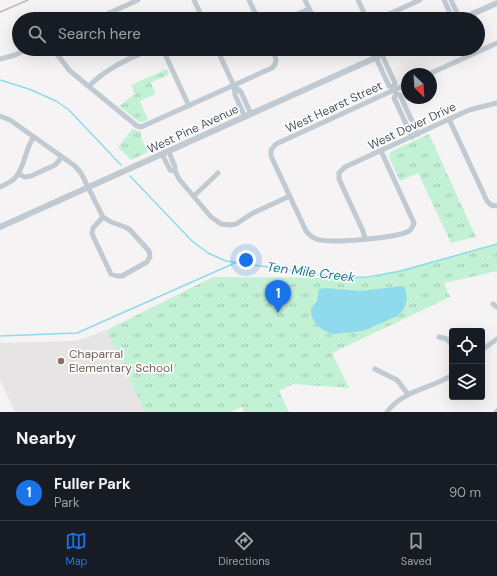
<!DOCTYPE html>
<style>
body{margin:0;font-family:"DM Sans",sans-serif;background:#242831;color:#f1f3f6}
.controls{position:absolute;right:12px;bottom:12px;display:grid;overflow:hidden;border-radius:4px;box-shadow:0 4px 16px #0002}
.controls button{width:36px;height:36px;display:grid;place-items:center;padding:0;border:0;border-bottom:1px solid #363941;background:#171b24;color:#f1f3f6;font:20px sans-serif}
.compass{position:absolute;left:401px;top:68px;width:36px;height:36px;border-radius:50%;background:#171b24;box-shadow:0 4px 16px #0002;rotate:155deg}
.you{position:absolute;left:246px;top:260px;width:14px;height:14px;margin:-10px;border:3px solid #fff;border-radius:50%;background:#1a73e8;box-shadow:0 0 0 6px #1a73e833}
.badge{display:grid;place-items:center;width:26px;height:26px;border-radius:50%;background:#1a73e8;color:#fff;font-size:13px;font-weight:700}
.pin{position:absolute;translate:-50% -33px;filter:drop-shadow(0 1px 2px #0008)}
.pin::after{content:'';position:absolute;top:21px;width:14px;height:12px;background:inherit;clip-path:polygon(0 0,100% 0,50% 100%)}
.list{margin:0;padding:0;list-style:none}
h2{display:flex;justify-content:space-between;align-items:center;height:52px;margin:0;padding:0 16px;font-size:17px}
h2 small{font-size:13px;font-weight:400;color:#9ea1a6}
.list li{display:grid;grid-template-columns:26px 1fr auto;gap:12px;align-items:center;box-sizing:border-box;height:56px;padding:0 16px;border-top:1px solid #363941}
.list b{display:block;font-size:15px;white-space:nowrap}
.list p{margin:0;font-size:13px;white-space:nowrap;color:#9ea1a6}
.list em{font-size:13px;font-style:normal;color:#9ea1a6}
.icon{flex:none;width:22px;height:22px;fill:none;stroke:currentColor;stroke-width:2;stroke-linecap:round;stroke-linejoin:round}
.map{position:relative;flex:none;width:497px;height:412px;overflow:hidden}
.search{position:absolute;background:#171b24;box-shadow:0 4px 16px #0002;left:12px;right:12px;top:12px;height:44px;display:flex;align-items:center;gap:10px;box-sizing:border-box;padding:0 14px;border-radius:22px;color:#9ea1a6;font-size:15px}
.sheet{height:108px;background:#171b24}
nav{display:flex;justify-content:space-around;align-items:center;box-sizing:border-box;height:56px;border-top:1px solid #363941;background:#171b24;font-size:11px;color:#9ea1a6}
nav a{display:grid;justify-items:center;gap:2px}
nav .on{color:#1a73e8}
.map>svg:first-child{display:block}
</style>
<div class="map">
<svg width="497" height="412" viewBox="0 0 497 412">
<defs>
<pattern id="park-tufts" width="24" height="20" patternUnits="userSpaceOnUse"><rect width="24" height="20" fill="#c3f1d5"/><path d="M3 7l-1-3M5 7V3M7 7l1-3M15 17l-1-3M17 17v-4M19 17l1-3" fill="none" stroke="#a0c6b0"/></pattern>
</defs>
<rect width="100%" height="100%" fill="#f5f3f3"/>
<path fill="#e6e4e5" d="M107 330 145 412H15L0 380V343L76 341Z"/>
<g fill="url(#park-tufts)">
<path d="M167 69 169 74 151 83 156 94 140 101 148 120 142 122H139L119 106 135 94 131 85Z"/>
<path d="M132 129 141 132V137L148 152 131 160 118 147Z"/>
<path d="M429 134 476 237 451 243 418 173 400 181 389 157 390 152Z"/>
<path d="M497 244V271L444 283 450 297 332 353 349 388 293 384 279 391 289 412H244L242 407 231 412H145L107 330 213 277 370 278Z"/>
</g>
<path fill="#90daee" d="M403 286 405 288 407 299 404 309 397 316 363 331 334 334C323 332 310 322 311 309L317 301 319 289 325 288 360 291Z"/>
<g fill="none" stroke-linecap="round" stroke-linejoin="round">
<g stroke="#90daee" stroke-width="1.5">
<path d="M0 80 29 89 56 101 69 110 121 165"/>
<path d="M130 176 192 241 208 253 226 261 345 278 368 277 401 271 497 244"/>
<path d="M0 336 77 333 237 262"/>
</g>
<g stroke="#c1cad2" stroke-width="5">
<path d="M194 0 203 19"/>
<path d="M249 0 258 19"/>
<path d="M305 0 314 19"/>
<path d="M358 0 367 19"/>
<path d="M444 0 453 19"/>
<path d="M451 0 460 19"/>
<path d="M96 19 138 0"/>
<path d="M286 19 309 9"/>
<path d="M378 19 420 0"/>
<path d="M53 49 70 71 137 126 141 127 272 68C279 62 275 56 272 49"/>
<path d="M161 49 164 52 189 106"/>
<path d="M217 49 234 86 235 95 245 117"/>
<path d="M382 55 395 83 393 87"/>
<path d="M376 58 389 86 393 87 396 94 400 95 418 134"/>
<path d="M0 59 15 55 28 49"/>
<path d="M429 74 497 43"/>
<path d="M89 86C107 68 128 59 151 49"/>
<path d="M234 86 241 92 251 114"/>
<path d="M396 94 394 98 412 137"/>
<path d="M0 116 10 120 75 166 81 173 103 217 111 222 125 227 130 230 149 251 150 257 147 262 122 276H117L111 274 92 234 93 228 103 217"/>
<path d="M449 119 487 201 491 205 497 206"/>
<path d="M381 151 414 223C413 226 412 229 409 231 397 238 329 244 316 239 311 237 309 235 306 231L271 156V150L276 144 407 84"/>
<path d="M162 154 170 170 175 171V167L169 152"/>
<path d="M175 171 179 179 211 217 221 224 230 225 236 224 253 213 290 196"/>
<path d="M18 174 25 177 31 176 55 165 62 157"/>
<path d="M0 187C6 184 12 182 16 177 25 166 25 148 34 137"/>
<path d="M194 196 218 173"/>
<path d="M365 239 363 231 339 179V173L345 167 469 110 497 103"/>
<path d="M493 304 497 307"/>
<path d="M439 337 447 339 452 345"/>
<path d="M482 350 497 339"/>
<path d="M375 369 397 380 408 394"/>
<path d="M387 412C403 390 431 389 452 375"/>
<path d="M496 412 497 411"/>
</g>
<g stroke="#c1cad2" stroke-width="6">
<path d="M461 19 497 3"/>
<path d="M0 227 395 49"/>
</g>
<path stroke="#b5b8bd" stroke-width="1.5" d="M0 12 28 0"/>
</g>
<circle fill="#8d6e63" stroke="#fff" stroke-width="1.5" cx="61" cy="361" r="4"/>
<g text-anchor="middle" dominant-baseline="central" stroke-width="3.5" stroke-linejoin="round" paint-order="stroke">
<g font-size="12" fill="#4a5661" stroke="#fff">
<text transform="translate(334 107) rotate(-25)">West Hearst Street</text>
<text transform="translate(412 126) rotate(-25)">West Dover Drive</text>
<text transform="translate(193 129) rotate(-25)">West Pine Avenue</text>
</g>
<g font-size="12" fill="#785e54" stroke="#fff" text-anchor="start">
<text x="69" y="354">Chaparral<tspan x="69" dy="14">Elementary School</tspan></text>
</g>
<g font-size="13" font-style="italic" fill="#0c7c9b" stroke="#fff">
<text transform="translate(311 272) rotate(7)">Ten Mile Creek</text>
</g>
</g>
</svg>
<div class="controls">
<button><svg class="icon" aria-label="locate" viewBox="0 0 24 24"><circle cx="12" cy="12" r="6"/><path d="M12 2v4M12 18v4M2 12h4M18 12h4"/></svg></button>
<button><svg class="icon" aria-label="layers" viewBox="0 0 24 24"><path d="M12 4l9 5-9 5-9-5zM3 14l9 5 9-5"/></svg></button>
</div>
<svg class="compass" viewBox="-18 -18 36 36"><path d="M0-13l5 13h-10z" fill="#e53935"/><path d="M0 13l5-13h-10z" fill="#9ea1a6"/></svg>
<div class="you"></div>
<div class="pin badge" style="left:278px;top:313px">1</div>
<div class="search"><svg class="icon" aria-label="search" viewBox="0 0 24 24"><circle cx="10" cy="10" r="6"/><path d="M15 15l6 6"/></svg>Search here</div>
</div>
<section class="sheet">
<h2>Nearby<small></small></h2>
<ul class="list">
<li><span class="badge">1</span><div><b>Fuller Park</b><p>Park</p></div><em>90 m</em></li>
</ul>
</section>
<nav>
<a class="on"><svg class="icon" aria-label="map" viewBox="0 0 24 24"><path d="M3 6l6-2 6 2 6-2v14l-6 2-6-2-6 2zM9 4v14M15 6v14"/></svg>Map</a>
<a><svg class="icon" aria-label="directions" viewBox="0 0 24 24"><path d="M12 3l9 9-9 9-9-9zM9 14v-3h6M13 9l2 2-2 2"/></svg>Directions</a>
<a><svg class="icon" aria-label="saved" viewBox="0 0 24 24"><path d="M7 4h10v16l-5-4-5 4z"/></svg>Saved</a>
</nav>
